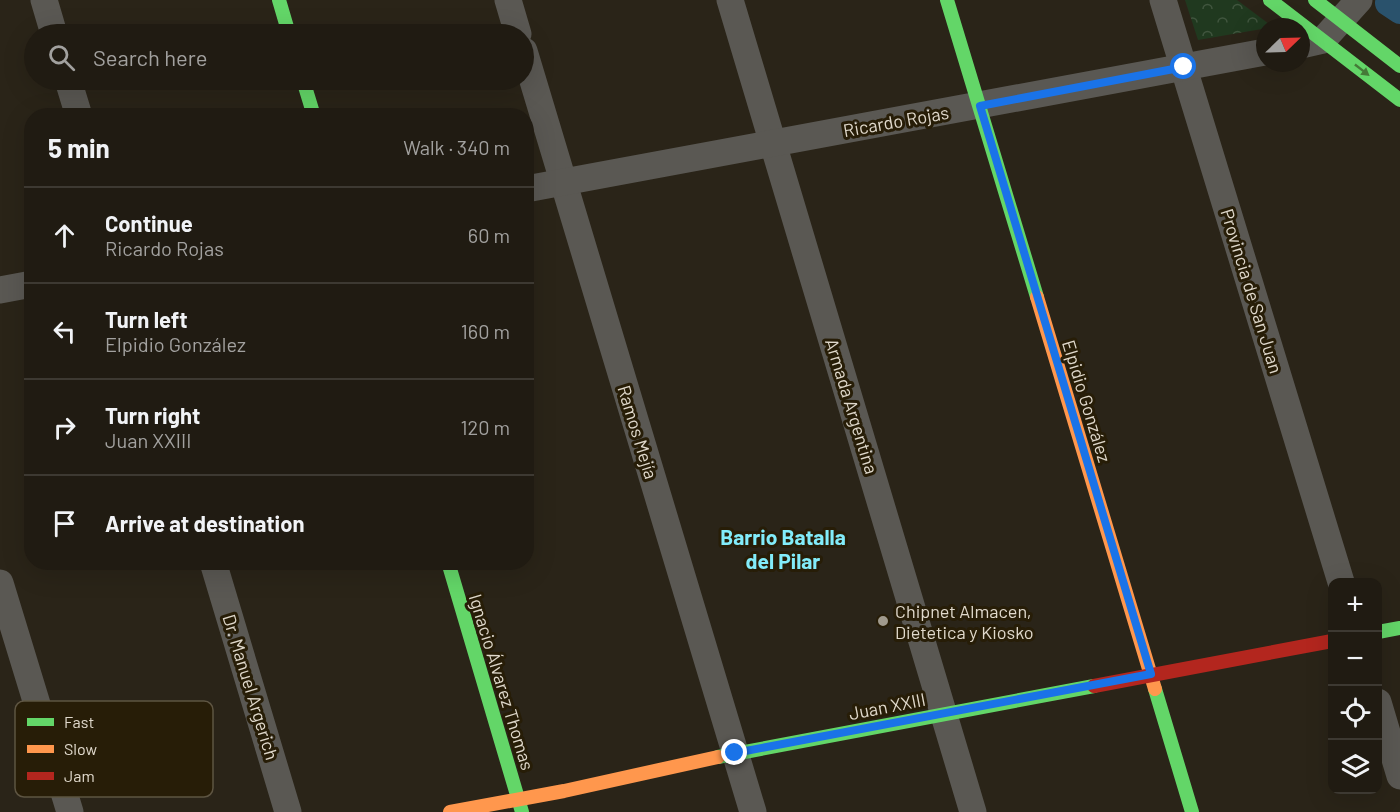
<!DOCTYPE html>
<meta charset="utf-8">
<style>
body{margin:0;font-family:Barlow,sans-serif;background:#2d2820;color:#f1f3f6}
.controls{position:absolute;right:18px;bottom:18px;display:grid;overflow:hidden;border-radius:12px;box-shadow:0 6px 24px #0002}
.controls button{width:54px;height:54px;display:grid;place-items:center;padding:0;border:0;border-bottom:2px solid #3d3932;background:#201b12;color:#f1f3f6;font:30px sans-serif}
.compass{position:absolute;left:1256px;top:18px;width:54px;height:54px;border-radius:50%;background:#201b12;box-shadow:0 6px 24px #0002;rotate:67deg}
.stop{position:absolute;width:18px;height:18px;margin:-14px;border:4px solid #1a73e8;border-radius:50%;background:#fff}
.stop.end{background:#1a73e8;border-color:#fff;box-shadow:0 2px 6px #0008}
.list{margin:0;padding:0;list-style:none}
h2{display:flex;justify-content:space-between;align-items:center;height:78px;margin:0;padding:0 24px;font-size:26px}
h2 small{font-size:20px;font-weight:400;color:#a2a19f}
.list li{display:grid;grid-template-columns:39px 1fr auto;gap:18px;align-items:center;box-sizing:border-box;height:96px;padding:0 24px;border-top:2px solid #3d3932}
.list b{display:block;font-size:22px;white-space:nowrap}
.list p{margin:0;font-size:20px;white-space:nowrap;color:#a2a19f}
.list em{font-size:20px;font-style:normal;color:#a2a19f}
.icon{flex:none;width:33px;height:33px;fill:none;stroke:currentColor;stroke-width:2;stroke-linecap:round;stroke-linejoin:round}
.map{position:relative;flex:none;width:1400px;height:812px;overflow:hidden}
.search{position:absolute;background:#201b12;box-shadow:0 6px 24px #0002;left:24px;top:24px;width:510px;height:66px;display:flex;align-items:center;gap:15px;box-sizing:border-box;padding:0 21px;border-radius:33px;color:#a2a19f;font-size:22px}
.panel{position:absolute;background:#201b12;box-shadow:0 6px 24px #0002;left:24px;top:108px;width:510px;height:462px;border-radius:24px}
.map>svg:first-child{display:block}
</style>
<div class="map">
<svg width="1400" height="812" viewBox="0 0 1400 812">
<defs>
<pattern id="park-crowns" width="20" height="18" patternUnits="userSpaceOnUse" patternTransform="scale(1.5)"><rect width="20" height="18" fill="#20391f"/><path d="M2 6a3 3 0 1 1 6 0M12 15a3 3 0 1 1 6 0" fill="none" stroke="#40553e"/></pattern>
</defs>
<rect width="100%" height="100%" fill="#2a2418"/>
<path fill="url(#park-crowns)" d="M1185 0H1237L1273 27 1198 40Z"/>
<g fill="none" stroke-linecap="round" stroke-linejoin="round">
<path stroke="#2a526c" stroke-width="26" d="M1388 3 1400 11"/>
<g stroke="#5a5853" stroke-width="27">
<path d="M44 0 54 34"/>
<path d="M508 0 518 34"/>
<path d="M730 0 973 812"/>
<path d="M1163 0 1341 582"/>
<path d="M1301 45 1323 40 1359 0"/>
<path d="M524 51 753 812"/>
<path d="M68 80 79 116"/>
<path d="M526 189 1265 52"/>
<path d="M0 290 32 284"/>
<path d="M213 562 288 812"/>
<path d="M0 583 70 812"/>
<path d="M1378 702 1400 776"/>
</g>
<g stroke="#63d668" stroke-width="14">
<path d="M279 0 289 34"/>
<path d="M947 0 1037 297"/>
<path d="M1270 0 1400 100"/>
<path d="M1315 0 1400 66"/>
<path d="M303 80 314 116"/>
<path d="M448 562 522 812"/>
<path d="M1378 632 1400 628"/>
<path d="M1155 689 1192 812"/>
<path d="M718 757 1094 686"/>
</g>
<g stroke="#ff974d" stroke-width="14">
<path d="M1037 297 1155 689"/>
<path d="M450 812 564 791 718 757"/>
</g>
<path stroke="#b3261e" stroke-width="14" d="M1094 686 1332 641"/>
</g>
<defs><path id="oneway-solid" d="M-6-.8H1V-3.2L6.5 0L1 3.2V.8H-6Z" transform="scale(1.5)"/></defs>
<use fill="#457a38" href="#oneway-solid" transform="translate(1362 70) rotate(38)"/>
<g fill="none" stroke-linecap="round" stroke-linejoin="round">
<path stroke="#1a73e8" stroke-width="8" d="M735 753 1151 674 980 106 1184 67"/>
</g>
<circle fill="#a09a8d" stroke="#271d07" stroke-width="2" cx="883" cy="621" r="6"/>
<g text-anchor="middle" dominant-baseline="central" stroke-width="6" stroke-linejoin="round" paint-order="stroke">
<g font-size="18" fill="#e0d9cc" stroke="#271d07">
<text transform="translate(896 121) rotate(-10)">Ricardo Rojas</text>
<text transform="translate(1252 291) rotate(73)">Provincia de San Juan</text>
<text transform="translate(1087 401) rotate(73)">Elpidio González</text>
<text transform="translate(852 406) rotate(73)">Armada Argentina</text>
<text transform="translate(638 432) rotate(73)">Ramos Mejía</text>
<text transform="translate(502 682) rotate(73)">Ignacio Álvarez Thomas</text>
<text transform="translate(251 687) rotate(73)">Dr. Manuel Argerich</text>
<text transform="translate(887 706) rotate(-11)">Juan XXIII</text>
</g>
<g font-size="18" fill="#e0d9cc" stroke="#271d07" text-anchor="start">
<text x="895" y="611">Chipnet Almacen,<tspan x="895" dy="21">Dietetica y Kiosko</tspan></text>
</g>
<g font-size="21" font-weight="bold" fill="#82ecfa" stroke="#271d07">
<text x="783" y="536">Barrio Batalla<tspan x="783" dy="24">del Pilar</tspan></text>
</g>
</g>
<rect x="15" y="701" width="198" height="96" rx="9" fill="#271d07" stroke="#5e5542" stroke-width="1.5"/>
<rect x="27" y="718" width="27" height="8" fill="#63d668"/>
<rect x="27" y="745" width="27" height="8" fill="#ff974d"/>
<rect x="27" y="772" width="27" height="8" fill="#b3261e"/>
<g font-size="16" fill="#e0d9cc">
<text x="64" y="728">Fast</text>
<text x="64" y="755">Slow</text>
<text x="64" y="782">Jam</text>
</g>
</svg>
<div class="controls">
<button>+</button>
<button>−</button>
<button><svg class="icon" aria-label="locate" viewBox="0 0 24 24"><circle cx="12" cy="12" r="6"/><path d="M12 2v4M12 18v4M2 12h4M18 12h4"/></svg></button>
<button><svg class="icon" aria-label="layers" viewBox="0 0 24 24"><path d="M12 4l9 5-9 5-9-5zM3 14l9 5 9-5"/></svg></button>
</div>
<svg class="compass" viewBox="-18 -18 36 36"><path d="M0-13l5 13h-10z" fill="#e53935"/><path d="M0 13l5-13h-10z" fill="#a2a19f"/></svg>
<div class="stop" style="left:1184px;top:67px"></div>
<div class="stop end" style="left:735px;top:753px"></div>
<div class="search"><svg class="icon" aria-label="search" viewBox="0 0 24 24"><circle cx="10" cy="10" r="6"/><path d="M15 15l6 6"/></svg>Search here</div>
<section class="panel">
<h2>5 min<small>Walk · 340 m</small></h2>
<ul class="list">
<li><svg class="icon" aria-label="ahead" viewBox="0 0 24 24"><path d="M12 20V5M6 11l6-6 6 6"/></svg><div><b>Continue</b><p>Ricardo Rojas</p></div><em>60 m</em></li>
<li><svg class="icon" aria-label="left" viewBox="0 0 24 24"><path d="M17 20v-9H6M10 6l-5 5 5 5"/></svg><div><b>Turn left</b><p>Elpidio González</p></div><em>160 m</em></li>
<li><svg class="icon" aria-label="right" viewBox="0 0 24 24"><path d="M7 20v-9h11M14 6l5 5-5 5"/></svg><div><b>Turn right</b><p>Juan XXIII</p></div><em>120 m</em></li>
<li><svg class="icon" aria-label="arrive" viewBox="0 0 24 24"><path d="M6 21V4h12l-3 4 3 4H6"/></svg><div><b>Arrive at destination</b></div></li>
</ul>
</section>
</div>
